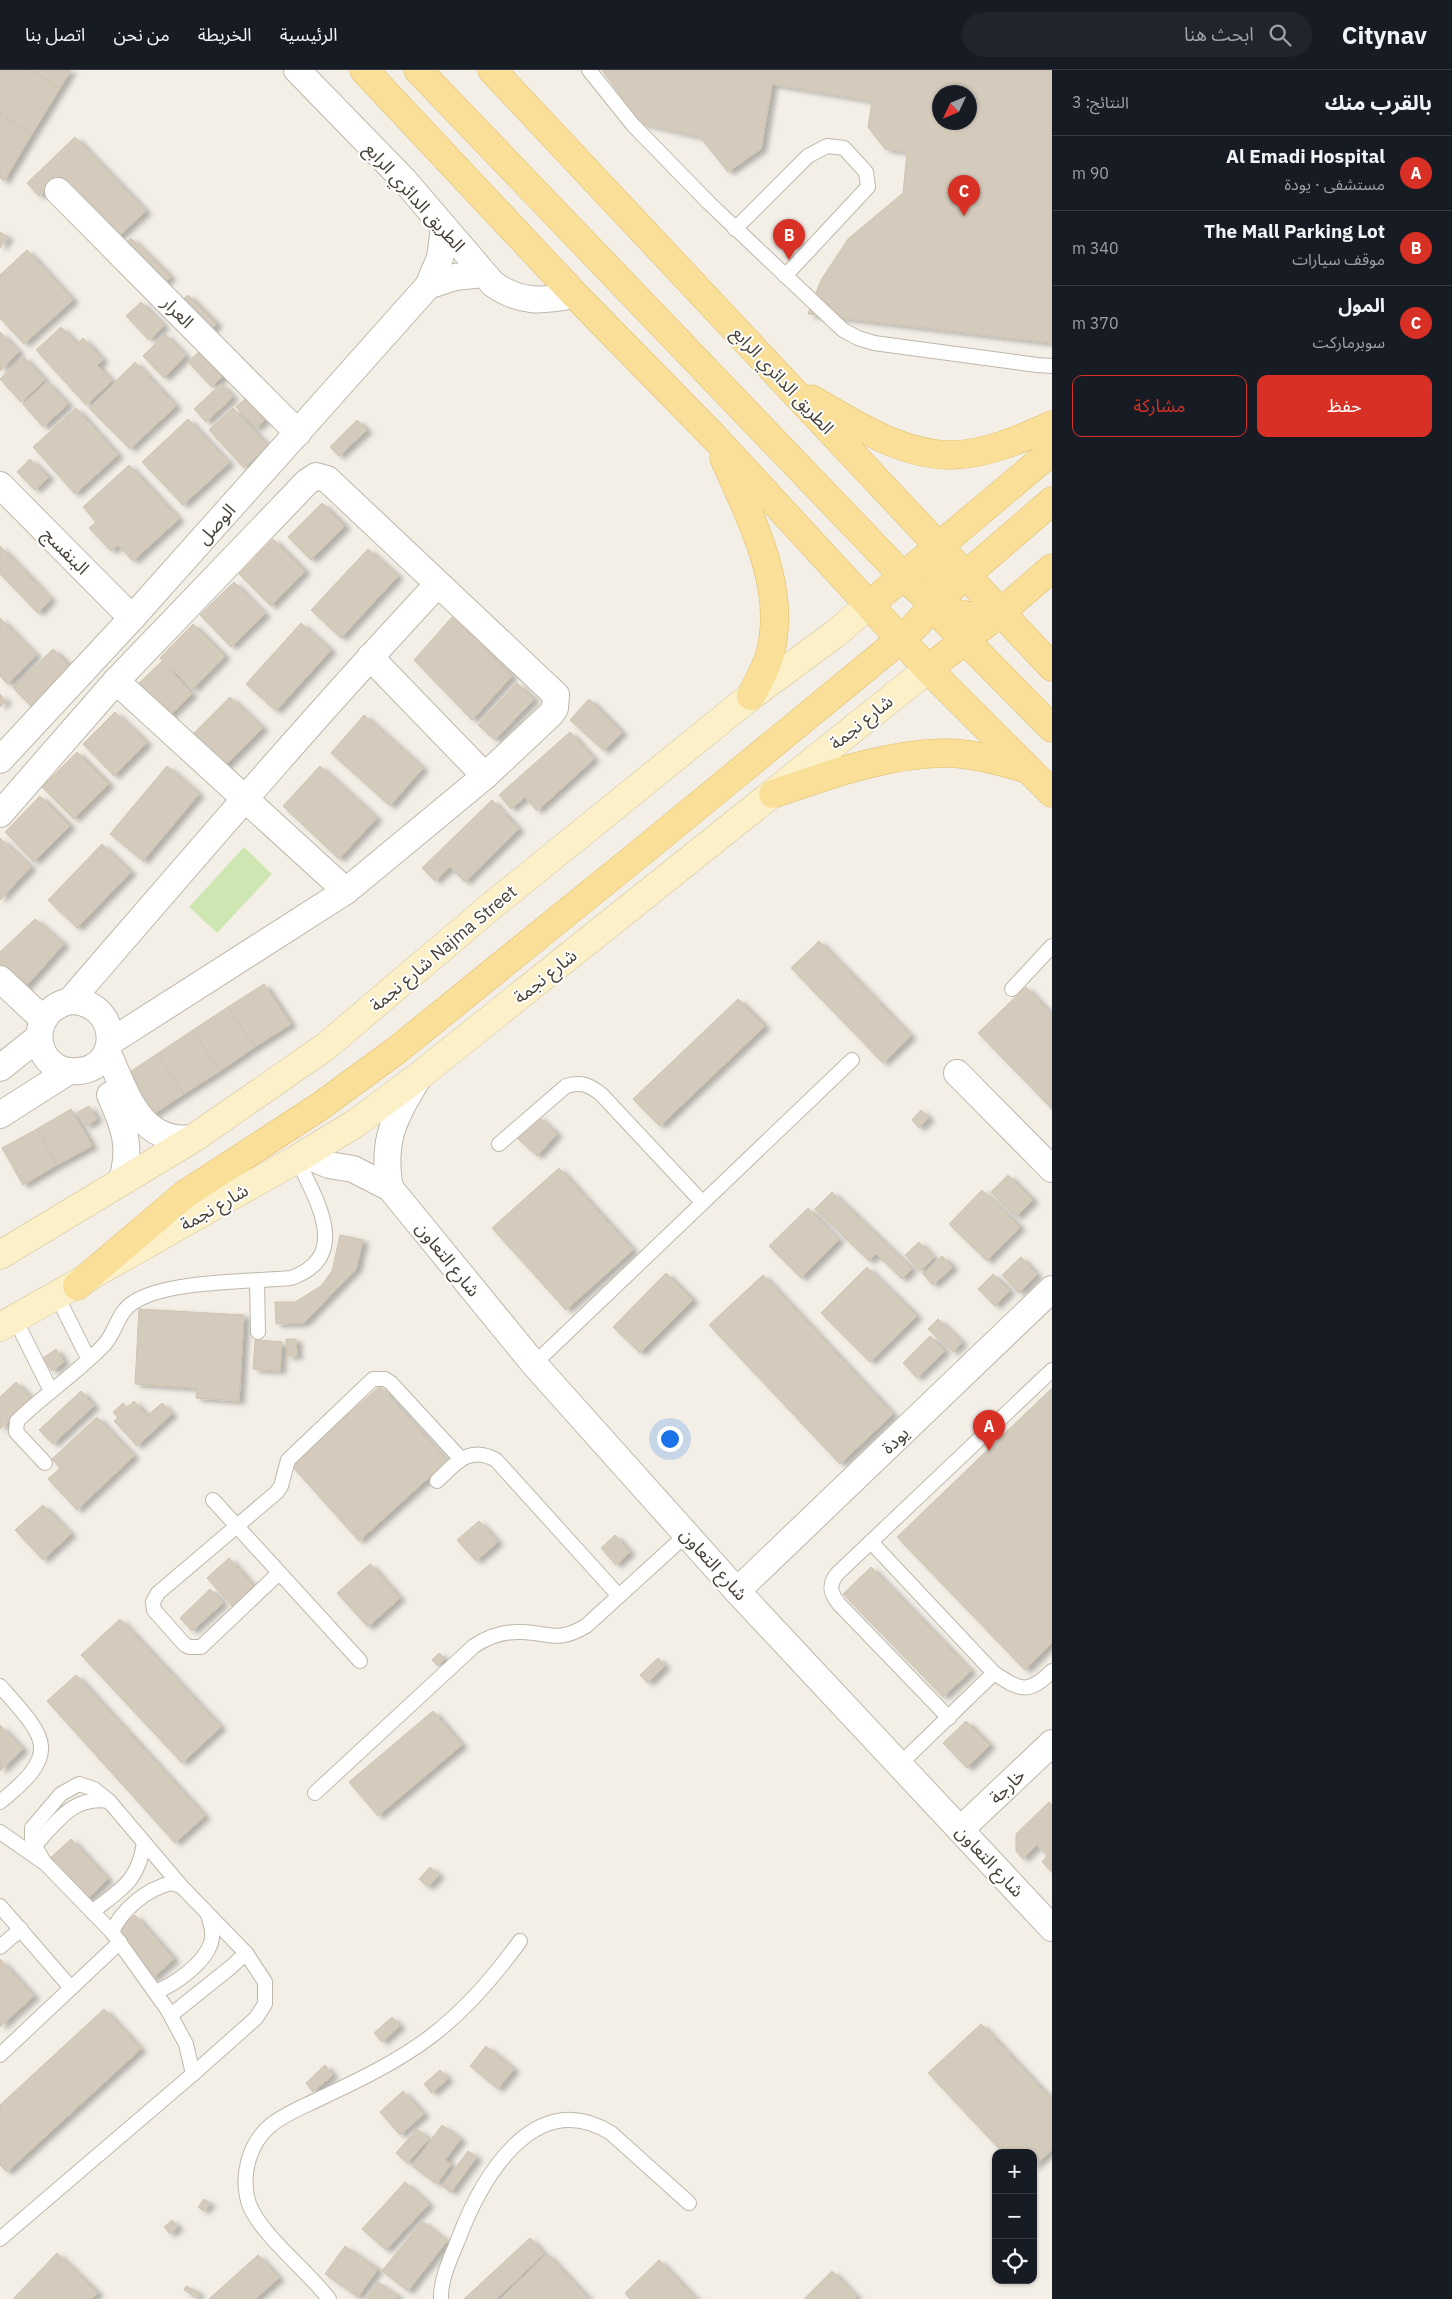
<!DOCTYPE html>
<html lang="ar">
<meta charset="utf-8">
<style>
body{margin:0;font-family:"IBM Plex Sans","Noto Sans Arabic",sans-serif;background:#20242c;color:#f1f3f6;direction:rtl}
.controls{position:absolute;right:15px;bottom:15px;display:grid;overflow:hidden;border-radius:10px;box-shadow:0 1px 4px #0004}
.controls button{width:45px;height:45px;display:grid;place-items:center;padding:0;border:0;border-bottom:1px solid #363941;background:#171b24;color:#f1f3f6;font:25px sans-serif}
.compass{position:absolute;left:932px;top:15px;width:45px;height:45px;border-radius:50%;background:#171b24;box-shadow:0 1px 4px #0004;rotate:226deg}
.you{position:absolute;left:669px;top:1368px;width:18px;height:18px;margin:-12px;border:4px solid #fff;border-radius:50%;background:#1a73e8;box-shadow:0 0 0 8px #1a73e833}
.badge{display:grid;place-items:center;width:32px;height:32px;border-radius:50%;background:#d93025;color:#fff;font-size:16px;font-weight:700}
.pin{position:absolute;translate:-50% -41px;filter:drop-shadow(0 1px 2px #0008)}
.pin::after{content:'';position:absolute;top:26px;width:18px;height:15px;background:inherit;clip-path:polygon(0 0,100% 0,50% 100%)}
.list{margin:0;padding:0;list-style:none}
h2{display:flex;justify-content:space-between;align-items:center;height:65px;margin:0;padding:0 20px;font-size:21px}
h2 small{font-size:16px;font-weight:400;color:#9ea1a6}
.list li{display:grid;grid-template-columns:32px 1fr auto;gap:15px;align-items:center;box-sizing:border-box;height:75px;padding:0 20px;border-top:1px solid #363941}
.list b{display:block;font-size:19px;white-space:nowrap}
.list p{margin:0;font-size:16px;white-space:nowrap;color:#9ea1a6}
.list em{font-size:16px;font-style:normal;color:#9ea1a6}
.actions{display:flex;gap:10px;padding:15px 20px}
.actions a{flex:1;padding:11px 0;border:1px solid #d93025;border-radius:10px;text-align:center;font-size:18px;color:#d93025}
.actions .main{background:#d93025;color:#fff}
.icon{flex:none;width:28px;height:28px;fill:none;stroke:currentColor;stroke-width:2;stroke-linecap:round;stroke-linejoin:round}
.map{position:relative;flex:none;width:1052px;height:2229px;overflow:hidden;direction:ltr}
header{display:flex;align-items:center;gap:30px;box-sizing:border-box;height:70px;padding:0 25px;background:#171b24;border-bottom:1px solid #363941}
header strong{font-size:24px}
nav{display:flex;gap:28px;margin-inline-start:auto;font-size:18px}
.search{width:350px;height:45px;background:#20242c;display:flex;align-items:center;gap:12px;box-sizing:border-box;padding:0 18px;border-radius:28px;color:#9ea1a6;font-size:19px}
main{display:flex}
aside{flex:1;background:#171b24}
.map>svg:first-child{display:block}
</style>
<header>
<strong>Citynav</strong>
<div class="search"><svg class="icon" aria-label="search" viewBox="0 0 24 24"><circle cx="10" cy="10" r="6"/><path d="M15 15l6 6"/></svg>ابحث هنا</div>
<nav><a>الرئيسية</a><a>الخريطة</a><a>من نحن</a><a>اتصل بنا</a></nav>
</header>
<main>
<aside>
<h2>بالقرب منك<small>النتائج: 3</small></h2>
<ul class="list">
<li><span class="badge">A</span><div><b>Al Emadi Hospital</b><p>مستشفى · يودة</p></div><em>90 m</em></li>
<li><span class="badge">B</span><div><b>The Mall Parking Lot</b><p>موقف سيارات</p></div><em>340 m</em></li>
<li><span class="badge">C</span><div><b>المول</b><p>سوبرماركت</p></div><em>370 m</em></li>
</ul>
<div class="actions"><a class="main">حفظ</a><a>مشاركة</a></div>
</aside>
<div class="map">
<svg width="1052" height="2229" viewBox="0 0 1052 2229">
<defs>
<filter id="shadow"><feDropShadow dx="5.5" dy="3" stdDeviation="2.5" flood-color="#0004"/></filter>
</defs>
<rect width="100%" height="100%" fill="#f3efe7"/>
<path fill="#cee6b1" d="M244 777 272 804 217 863 189 837Z"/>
<g fill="#d4cbbd" stroke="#cfc3b0" fill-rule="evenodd" filter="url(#shadow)">
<path d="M0 0H31L60 18 32 64 0 44Z"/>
<path d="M31 0H71L60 18Z"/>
<path d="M602 0H1052V273L808 244 821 210 848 169 903 123 907 82 885 79 868 57 872 31 772 14 761 79 728 102 700 67 640 53ZM939 22H969V52H939Z"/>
<path d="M0 44 32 64 4 111 0 108Z"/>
<path d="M75 67 146 141 116 169 58 108 39 126 27 113Z"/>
<path d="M0 162 8 167 0 178Z"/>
<path d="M131 168 171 207 163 214 123 175Z"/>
<path d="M27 180 73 230 24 274 0 248V205Z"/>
<path d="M188 225 217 254 208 263 179 233Z"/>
<path d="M141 232 164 256 149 270 126 246Z"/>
<path d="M61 257 77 274 83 268 103 290 97 295 112 311 86 335 36 280Z"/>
<path d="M0 262 19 282 0 301Z"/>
<path d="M165 264 186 286 164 308 143 286Z"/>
<path d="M202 279 225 304 212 317 188 292Z"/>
<path d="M24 287 45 310 21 332 0 309Z"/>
<path d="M135 292 176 336 130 379 89 338Z"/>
<path d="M47 312 68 334 43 357 23 334Z"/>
<path d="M221 314 233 327 206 352 194 339Z"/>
<path d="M246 328 266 349 256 358 236 337Z"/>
<path d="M76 338 118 385 75 424 33 377Z"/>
<path d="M233 338 268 376 244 398 209 360Z"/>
<path d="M188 349 229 393 183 435 142 392Z"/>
<path d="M357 350 367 360 339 386 330 377Z"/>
<path d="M30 389 49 407 35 420 17 402Z"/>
<path d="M129 395 179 449 133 491 118 475 111 481 89 458 96 452 83 437Z"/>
<path d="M322 433 345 456 311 490 288 467Z"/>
<path d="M273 469 305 501 271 536 239 504Z"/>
<path d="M0 476 51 529 38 543 0 504Z"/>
<path d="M368 479 398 506 341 568 311 540Z"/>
<path d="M234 512 265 544 231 577 200 545Z"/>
<path d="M452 547 512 606 472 650 414 590Z"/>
<path d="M0 548 36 585 8 614 0 606Z"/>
<path d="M301 553 331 580 276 641 246 614Z"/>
<path d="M193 554 225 586 193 619 160 588Z"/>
<path d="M53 579 71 597 31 636 13 618Z"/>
<path d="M162 591 192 624 166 649 134 618Z"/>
<path d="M517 613 534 629 495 670 478 655Z"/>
<path d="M0 624 6 631 0 637Z"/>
<path d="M230 627 263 658 221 700 188 669Z"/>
<path d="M589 629 622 662 604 681 570 650Z"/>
<path d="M115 642 147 673 114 706 83 674Z"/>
<path d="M364 645 423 698 390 736 331 683Z"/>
<path d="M570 662 594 689 537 741 525 727 511 739 499 725Z"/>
<path d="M77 682 109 714 74 749 42 717Z"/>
<path d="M167 696 199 724 143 791 110 764Z"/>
<path d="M320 696 377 748 339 789 283 736Z"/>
<path d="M40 726 70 756 34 792 5 762Z"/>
<path d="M492 730 519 759 465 812 450 797 435 811 422 798Z"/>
<path d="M0 768 31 797 0 830Z"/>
<path d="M102 774 131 802 77 858 48 830Z"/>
<path d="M35 849 64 874 19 924 0 907V882Z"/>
<path d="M819 871 911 966 883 993 791 898Z"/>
<path d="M264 914 291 954 255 977 228 937Z"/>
<path d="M1026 917 1052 945V1039L978 963Z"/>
<path d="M738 929 765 956 660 1056 633 1029Z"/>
<path d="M228 937 255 977 220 1001 193 960Z"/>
<path d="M193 960 220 1001 184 1024 157 984Z"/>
<path d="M157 984 184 1024 148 1048 122 1007Z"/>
<path d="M89 1036 97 1049 86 1056 78 1042Z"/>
<path d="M71 1039 92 1076 57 1095 37 1059Z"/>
<path d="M921 1040 929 1048 919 1058 912 1050Z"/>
<path d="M538 1046 557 1064 537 1086 518 1069Z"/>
<path d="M37 1059 57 1095 23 1115 2 1078Z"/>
<path d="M559 1098 633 1180 566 1240 492 1158Z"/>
<path d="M1008 1105 1033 1130 1016 1147 991 1122Z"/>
<path d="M982 1120 1020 1157 987 1191 949 1154Z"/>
<path d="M832 1122 912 1199 902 1209 876 1184 869 1191 815 1139Z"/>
<path d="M808 1138 839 1170 801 1208 769 1176Z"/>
<path d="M340 1165 363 1170 356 1199 304 1253 276 1254 275 1232H295L321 1216 332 1201Z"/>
<path d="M919 1172 934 1188 920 1201 905 1185Z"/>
<path d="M942 1186 953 1197 933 1215 923 1204Z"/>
<path d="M1021 1187 1037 1205 1019 1223 1002 1205Z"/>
<path d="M867 1197 917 1246 870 1292 821 1243Z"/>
<path d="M666 1203 693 1230 640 1283 613 1257Z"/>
<path d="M993 1204 1010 1221 995 1236 978 1219Z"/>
<path d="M763 1205 893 1344 840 1394 709 1255Z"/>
<path d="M139 1239 244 1245 239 1331 196 1328 197 1318 135 1314Z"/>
<path d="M938 1249 962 1272 953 1282 928 1259Z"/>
<path d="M930 1266 945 1281 917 1308 903 1293Z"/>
<path d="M286 1269H296L297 1286H287Z"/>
<path d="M255 1270 282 1272 280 1301 253 1299Z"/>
<path d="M56 1279 64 1292 52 1301 43 1288Z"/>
<path d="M16 1312 32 1329 0 1359V1327Z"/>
<path d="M380 1316 447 1391 359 1471 291 1395Z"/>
<path d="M1052 1318V1573L1025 1600 897 1467Z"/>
<path d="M81 1321 94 1336 53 1374 39 1360Z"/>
<path d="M134 1331 147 1346 162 1333 172 1344 137 1376 114 1351 118 1348 113 1342 123 1333 127 1338Z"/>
<path d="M97 1347 134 1386 77 1440 48 1409 60 1398 52 1389Z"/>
<path d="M43 1435 71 1464 43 1490 15 1460Z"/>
<path d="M479 1451 498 1472 476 1491 457 1470Z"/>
<path d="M615 1465 630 1482 616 1495 601 1478Z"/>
<path d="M229 1488 256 1519 234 1538 207 1508Z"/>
<path d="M370 1494 400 1528 368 1557 337 1523Z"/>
<path d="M871 1497 971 1601 943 1627 843 1524Z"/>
<path d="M210 1519 223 1533 192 1561 180 1548Z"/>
<path d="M120 1549 221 1657 182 1693 81 1585Z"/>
<path d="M439 1583 445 1589 438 1596 432 1590Z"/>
<path d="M658 1588 665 1596 648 1613 640 1605Z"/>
<path d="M76 1605 205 1746 175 1773 47 1631Z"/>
<path d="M433 1641 462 1675 378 1746 349 1712Z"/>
<path d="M966 1651 990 1675 967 1698 943 1673Z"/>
<path d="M0 1655 23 1679 0 1701Z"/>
<path d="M1049 1732 1052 1735V1802L1042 1792 1047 1786 1037 1775 1023 1789 1016 1781V1764Z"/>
<path d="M71 1769 108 1809 85 1831 48 1790Z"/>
<path d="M430 1797 439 1805 428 1817 419 1809Z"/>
<path d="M135 1845 174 1889 152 1909 112 1865Z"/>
<path d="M0 1889 34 1926 0 1957Z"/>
<path d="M104 1939 141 1979 7 2102 0 2095V2035Z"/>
<path d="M392 1947 400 1956 382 1972 374 1963Z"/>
<path d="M981 1954 1052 2030V2080L1033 2097V2083H1003L928 2003Z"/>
<path d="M486 1976 514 1999 498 2019 470 1996Z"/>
<path d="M325 1995 333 2005 313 2022 306 2013Z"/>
<path d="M440 2000 448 2009 432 2023 424 2014Z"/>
<path d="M403 2021 424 2044 400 2065 380 2042Z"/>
<path d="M442 2055 461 2069 445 2090 451 2094 437 2114 412 2096Z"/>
<path d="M417 2059 429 2069 407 2093 396 2083Z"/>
<path d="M468 2081 477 2087 451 2122 442 2116Z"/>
<path d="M405 2112 429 2134 386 2180 362 2159Z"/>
<path d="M204 2129 210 2133 204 2141 198 2137Z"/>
<path d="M172 2150 178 2157 170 2164 164 2157Z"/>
<path d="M422 2151 447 2171 408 2221 382 2201Z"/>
<path d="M530 2168 544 2184 496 2229H464Z"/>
<path d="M345 2176 378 2199 358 2227 325 2204Z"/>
<path d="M57 2183 98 2223 92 2229H13Z"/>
<path d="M547 2184 589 2229H500Z"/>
<path d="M258 2185 279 2208 255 2229H209Z"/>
<path d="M659 2190 696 2229H630L625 2223Z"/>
<path d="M832 2201 857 2227 855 2229H804Z"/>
<path d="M378 2212 398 2226 396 2229H366Z"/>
<path d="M186 2216 199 2223 197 2228 184 2220Z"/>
</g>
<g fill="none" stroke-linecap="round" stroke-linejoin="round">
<g stroke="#beb7aa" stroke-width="16">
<g id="service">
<path d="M589 0 633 55 709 133 843 260 858 268 874 273 1037 295 1052 296"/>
<path d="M735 159 808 86 827 76 844 78 866 102 868 117 785 206"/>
<path d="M1012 919 1052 876"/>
<path d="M499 1074 566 1016C581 1011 590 1015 602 1025L702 1132"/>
<path d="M257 1211 258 1262"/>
<path d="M57 1226 88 1288"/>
<path d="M15 1249 51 1321"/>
<path d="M534 1294 852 990"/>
<path d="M45 1393 16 1362 17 1351C45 1324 77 1303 104 1275 116 1262 118 1241 134 1232 168 1210 250 1212 291 1208 353 1186 315 1128 297 1089"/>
<path d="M437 1411C456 1393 469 1375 496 1390L619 1526"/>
<path d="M213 1430 360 1591"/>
<path d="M871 1472 994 1603C1020 1620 1028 1625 1052 1601"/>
<path d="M279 1503 201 1577H190L185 1575 154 1540 153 1532 158 1523 277 1422 281 1416 288 1390 373 1309H385L391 1313 461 1389"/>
<path d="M0 1616C46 1668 63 1682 0 1732"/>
<path d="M949 1648 839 1534C830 1523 828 1514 838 1503L1052 1300"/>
<path d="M899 1695 994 1603"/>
<path d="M79 1714 94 1719 109 1731 181 1816 246 1883 265 1912V1934L256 1948 193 2004 186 1974 167 1939 112 1862 44 1792 32 1770V1758L61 1724Z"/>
<path d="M315 1723 474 1576C489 1566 504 1561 522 1562 551 1563 557 1573 586 1556L687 1464"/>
<path d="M0 1762 43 1792"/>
<path d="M35 1775C57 1752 73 1725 109 1731"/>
<path d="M0 1836 71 1918"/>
<path d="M92 1842C121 1819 138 1812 144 1773"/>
<path d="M112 1862C122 1839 147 1819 171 1813L181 1816"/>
<path d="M0 1877 21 1859"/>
<path d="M155 1922C174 1915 204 1894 211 1873 214 1863 211 1855 208 1845"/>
<path d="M171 1945 231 1897 246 1883"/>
<path d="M0 1985 120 1872"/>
<path d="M0 2169 193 2004"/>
<path d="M329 2229C308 2201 260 2164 249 2134 240 2106 249 2073 271 2055 286 2043 305 2036 321 2028 359 2010 397 1992 430 1967 466 1940 494 1907 520 1871"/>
<path d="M441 2229C440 2210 451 2187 458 2170 481 2109 534 2015 611 2063L689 2133"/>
</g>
</g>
<g stroke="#beb7aa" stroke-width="28">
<g id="minor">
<path d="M297 0 404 110 493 214C522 234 542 231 575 225"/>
<path d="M58 121 298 363"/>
<path d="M428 216 455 207 483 204"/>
<path d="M0 415 132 548"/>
<path d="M370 587 485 706"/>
<path d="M116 611 346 821"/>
<path d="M0 690 132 548 428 216 440 188 444 158"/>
<path d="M0 744 116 611 307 412 316 406 327 409 556 625 555 638 551 644 485 706 346 821 110 972"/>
<path d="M0 909 43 949"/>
<path d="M70 931C118 931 124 996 79 1001 34 1006 23 942 70 931 191 791 311 650 437 515"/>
<path d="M107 981C126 1022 139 1075 194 1068"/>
<path d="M0 998 39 967"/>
<path d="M957 1003 1052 1099"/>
<path d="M110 1025C124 1056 133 1079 121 1112"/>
<path d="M0 1045 69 1001"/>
<path d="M304 1084 329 1095 353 1099 390 1118 534 1294 737 1521 1052 1858"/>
<path d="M390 1118C381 1070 395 1046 419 1007"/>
<path d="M737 1521 1052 1219"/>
<path d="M961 1759 1052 1673"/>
</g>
</g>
<g stroke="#d1c398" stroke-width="29">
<g id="secondary">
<path d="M0 1185 194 1068 325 977 489 838 751 626 836 563 869 535"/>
<path d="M0 1257 297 1089 356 1053 419 1006 928 599"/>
</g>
</g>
<g stroke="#dfbc69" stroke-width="29">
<g id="primary">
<path d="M364 0 575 225 715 368 928 599 1052 723"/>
<path d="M418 0 903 506C934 535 955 555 1001 542"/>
<path d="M492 0 1052 597"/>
<path d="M811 329C854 353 901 386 953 385 987 384 1021 369 1052 355"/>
<path d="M724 388C750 448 788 517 770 584 766 599 758 612 751 626"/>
<path d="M951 518 1052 431"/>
<path d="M869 535 1052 381"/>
<path d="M934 539 1052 658"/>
<path d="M928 599 1001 542 1052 498"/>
<path d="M773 724C828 705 885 684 944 683 972 683 1000 691 1027 699"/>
<path d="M77 1216 184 1125 319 1037 397 980 649 776 901 569C937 537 943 523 938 475"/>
</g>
</g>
<use href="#service" stroke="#fff" stroke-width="14"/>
<use href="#minor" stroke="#fff" stroke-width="26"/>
<use href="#secondary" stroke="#fcf0c8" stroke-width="28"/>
<use href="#primary" stroke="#fadf99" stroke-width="28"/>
</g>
<g text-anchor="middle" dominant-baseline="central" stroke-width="4" stroke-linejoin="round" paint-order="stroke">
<g font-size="18" fill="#464036" stroke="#fff">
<text transform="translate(415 127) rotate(48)">الطريق الدائري الرابع</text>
<text transform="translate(178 242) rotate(45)">العرار</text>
<text transform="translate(783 310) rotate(47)">الطريق الدائري الرابع</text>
<text transform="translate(216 454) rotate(-48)">الوصل</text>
<text transform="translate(66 481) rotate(45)">البنفسج</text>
<text transform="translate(861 652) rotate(-39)">شارع نجمة</text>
<text transform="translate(443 878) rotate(-40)">شارع نجمة Najma Street</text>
<text transform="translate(545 906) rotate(-39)">شارع نجمة</text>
<text transform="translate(214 1137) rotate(-30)">شارع نجمة</text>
<text transform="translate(448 1189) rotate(51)">شارع التعاون</text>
<text transform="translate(895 1370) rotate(-44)">يودة</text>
<text transform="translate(714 1494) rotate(48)">شارع التعاون</text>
<text transform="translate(1007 1716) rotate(-44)">خارجة</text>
<text transform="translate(990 1791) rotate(47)">شارع التعاون</text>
</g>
</g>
</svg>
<div class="controls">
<button>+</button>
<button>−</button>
<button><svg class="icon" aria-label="locate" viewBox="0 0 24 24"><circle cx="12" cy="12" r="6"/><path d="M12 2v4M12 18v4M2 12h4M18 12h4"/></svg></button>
</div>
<svg class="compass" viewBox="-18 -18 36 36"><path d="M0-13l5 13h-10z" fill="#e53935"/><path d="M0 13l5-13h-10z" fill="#9ea1a6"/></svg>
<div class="you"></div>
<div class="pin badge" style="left:989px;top:1381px">A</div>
<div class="pin badge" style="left:789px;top:190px">B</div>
<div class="pin badge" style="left:964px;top:146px">C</div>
</div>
</main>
